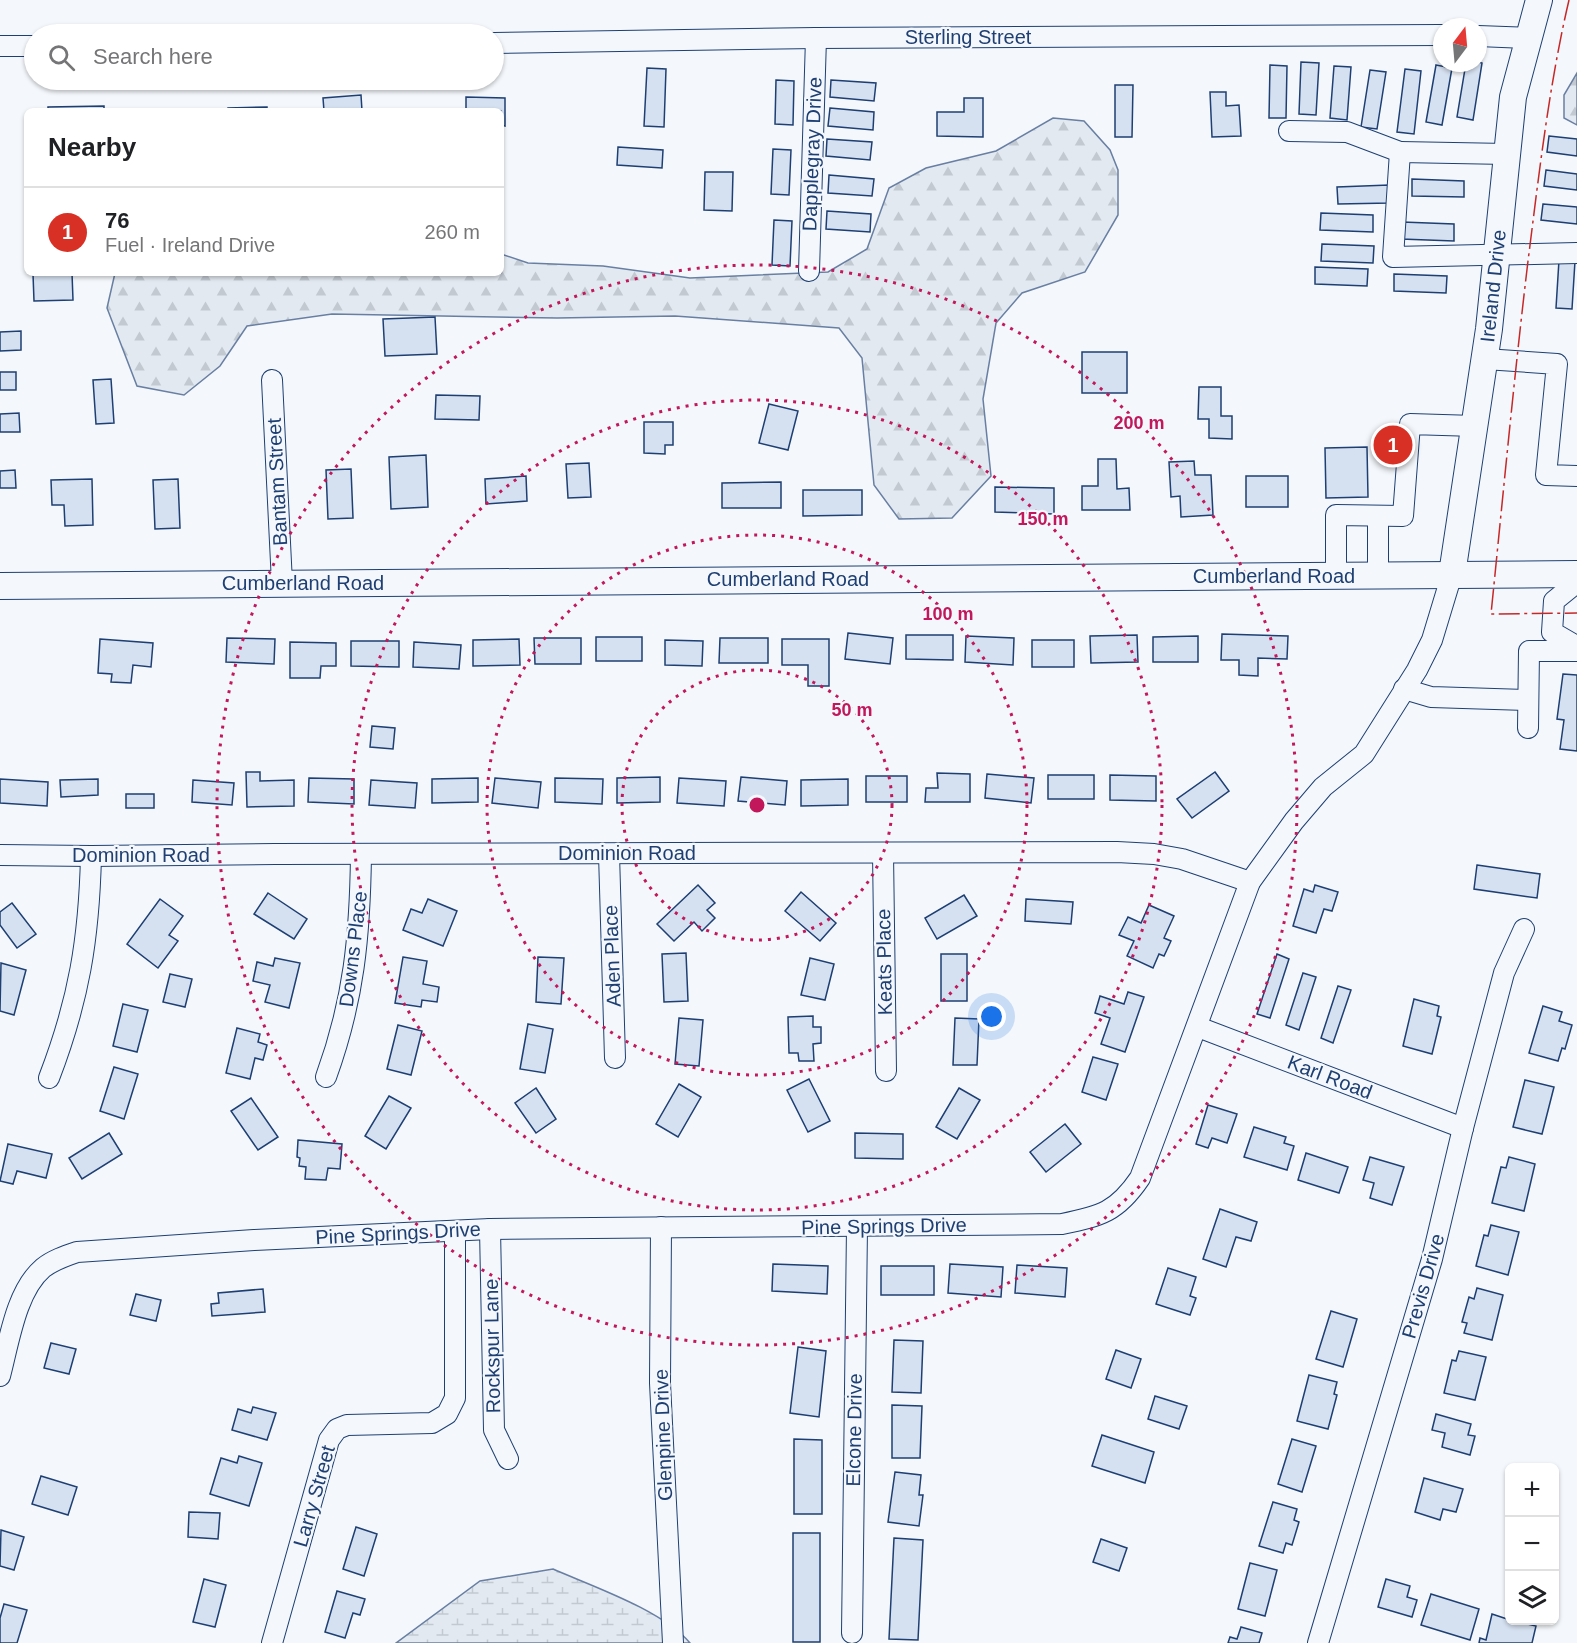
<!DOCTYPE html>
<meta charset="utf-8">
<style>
body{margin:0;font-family:Arial,sans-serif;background:#f6f6f6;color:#202124}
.controls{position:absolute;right:18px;bottom:18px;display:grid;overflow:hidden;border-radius:9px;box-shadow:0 2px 4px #0004}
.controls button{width:54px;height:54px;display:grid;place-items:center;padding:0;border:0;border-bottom:2px solid #e0e0e0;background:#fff;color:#202124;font:30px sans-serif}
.compass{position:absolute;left:1433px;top:18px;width:54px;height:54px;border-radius:50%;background:#fff;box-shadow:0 2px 4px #0004;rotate:16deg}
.you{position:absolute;left:992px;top:1017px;width:21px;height:21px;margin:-15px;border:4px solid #fff;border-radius:50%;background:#1a73e8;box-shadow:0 0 0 9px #1a73e833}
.badge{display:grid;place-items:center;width:39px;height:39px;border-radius:50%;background:#d93025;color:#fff;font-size:20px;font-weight:700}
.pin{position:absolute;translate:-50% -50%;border:3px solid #fff;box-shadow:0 2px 6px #0006}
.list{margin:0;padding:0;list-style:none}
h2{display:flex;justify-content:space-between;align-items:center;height:78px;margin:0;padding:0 24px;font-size:26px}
h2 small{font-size:20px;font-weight:400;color:#757577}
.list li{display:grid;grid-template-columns:39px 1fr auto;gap:18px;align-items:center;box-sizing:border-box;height:90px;padding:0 24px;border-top:2px solid #e0e0e0}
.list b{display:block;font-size:22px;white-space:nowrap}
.list p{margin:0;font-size:20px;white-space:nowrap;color:#757577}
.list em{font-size:20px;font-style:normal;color:#757577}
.icon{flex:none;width:33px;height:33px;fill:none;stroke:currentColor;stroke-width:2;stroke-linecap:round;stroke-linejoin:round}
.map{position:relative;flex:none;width:1577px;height:1643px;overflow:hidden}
.search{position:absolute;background:#fff;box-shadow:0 2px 4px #0004;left:24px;top:24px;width:480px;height:66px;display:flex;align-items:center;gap:15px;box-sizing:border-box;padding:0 21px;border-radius:33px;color:#757577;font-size:22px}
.panel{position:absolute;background:#fff;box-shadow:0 2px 4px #0004;left:24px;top:108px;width:480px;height:168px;border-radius:9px}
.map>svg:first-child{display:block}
</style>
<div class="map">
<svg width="1577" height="1643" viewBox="0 0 1577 1643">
<defs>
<pattern id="forest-firs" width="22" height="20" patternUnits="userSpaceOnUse" patternTransform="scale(1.5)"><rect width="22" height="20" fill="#e3e9f0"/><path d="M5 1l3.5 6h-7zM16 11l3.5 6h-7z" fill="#c2c9d1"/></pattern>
<pattern id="wetland-marsh" width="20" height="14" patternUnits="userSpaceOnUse" patternTransform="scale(1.5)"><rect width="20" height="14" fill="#e3e9f0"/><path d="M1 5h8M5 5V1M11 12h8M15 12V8" fill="none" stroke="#c2c9d1"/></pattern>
</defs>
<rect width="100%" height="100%" fill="#f4f7fb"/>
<g fill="url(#forest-firs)" stroke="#687fa3" stroke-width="1.5">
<path d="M1577 73V125L1564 118V95Z"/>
<path d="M1053 118 1084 121 1110 150 1118 170V215L1085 272 1022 293 996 323 983 399 991 476 952 518 899 519 874 485 862 358 839 328 675 316 557 318 332 314 247 326 220 366 184 395 137 386 107 308 115 273H501V254L528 263 603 266 690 278 828 272 867 249 889 188 926 168 996 151Z"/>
</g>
<path fill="url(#wetland-marsh)" stroke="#687fa3" stroke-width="1.5" d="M553 1569C594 1587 662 1610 690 1643H396L480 1581Z"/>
<g fill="#d5e0f0" stroke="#1d3f73" stroke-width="1.5">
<path d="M1301 62 1319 63 1316 115 1299 114Z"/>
<path d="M1478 62 1482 63 1473 120 1457 117 1466 63Z"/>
<path d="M1270 65 1287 66 1286 118H1269Z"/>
<path d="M1436 65 1452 68 1442 125 1426 122Z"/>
<path d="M1334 66 1351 67 1347 120 1330 118Z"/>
<path d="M647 68 666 69 664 127 644 126Z"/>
<path d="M1405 69 1421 71 1414 134 1397 132Z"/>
<path d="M1370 70 1386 72 1377 129 1361 127Z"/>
<path d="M776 80 794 81 793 125 775 124Z"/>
<path d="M831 80 876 83 874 101 830 97Z"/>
<path d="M1115 85H1133L1132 137H1115Z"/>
<path d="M1210 92H1226V106L1239 105 1241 136 1212 137Z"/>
<path d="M361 95 362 111H324L323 98Z"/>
<path d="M466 97 505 98V126L501 125V111H466Z"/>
<path d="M964 98H983V137L937 136V112H964Z"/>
<path d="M104 106V111H48V107Z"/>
<path d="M267 107V111H228V108Z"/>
<path d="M830 108 874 112 873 130 828 126Z"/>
<path d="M1549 136 1577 139V156L1547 152Z"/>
<path d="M827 139 872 142 870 160 826 156Z"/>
<path d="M618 147 663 150 662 168 617 165Z"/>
<path d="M773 149 791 150 789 195 771 194Z"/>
<path d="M1546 170 1577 174V190L1544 186Z"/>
<path d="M705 172H733L732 211 704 210Z"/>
<path d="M829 175 874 179 872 196 828 193Z"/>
<path d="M1412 179 1464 181V197L1412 196Z"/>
<path d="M1389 185 1390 203 1338 204 1337 187Z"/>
<path d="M1543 204 1577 207V224L1541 220Z"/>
<path d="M827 211 871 214 870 232 826 229Z"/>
<path d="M1321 213 1373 215V232L1320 230Z"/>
<path d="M774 220 792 221 790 266 772 265Z"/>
<path d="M1402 222 1454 224V241L1401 239Z"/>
<path d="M1322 244 1374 246 1373 263 1321 261Z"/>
<path d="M1559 260 1575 261 1572 309 1556 308Z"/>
<path d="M1315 267 1368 269 1367 286 1315 284Z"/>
<path d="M72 273 73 300 34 301 33 274Z"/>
<path d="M1394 274 1447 276 1446 293 1394 291Z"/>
<path d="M435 317 437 354 385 356 383 319Z"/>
<path d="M21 331V350L0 351V332Z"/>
<rect x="1082" y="352" width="45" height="41"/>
<rect x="0" y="372" width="16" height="18"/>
<path d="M111 379 114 423 96 424 93 380Z"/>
<path d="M1199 387H1221V416H1232V439L1209 438V419H1198Z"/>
<path d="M436 395 480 396 479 420 435 419Z"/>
<path d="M769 404 798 411 788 450 759 443Z"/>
<path d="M19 413 20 432H0V414Z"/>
<path d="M644 422H673V445H665V454L644 453Z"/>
<path d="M1367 447 1368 497 1326 498 1325 448Z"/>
<path d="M426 455 428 507 391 509 389 457Z"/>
<path d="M1098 459H1116L1117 489 1129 488 1130 510H1082V486H1098Z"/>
<path d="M1194 461 1195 475H1211L1213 515 1181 517 1180 496 1171 497 1169 462Z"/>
<path d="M589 463 591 497 568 498 566 464Z"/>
<path d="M351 469 353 518 328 519 326 470Z"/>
<path d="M15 470 16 488H0V471Z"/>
<path d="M526 476 527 501 486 504 485 479Z"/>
<rect x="1246" y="476" width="42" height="31"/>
<path d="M92 479 93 525 65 526 64 505H52L51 480Z"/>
<path d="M178 479 180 528 155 529 153 480Z"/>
<path d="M781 482V508H722V483Z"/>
<path d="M995 487 1054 488V514L995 512Z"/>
<path d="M803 490H862V515L803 516Z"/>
<path d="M848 633 893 638 890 664 845 659Z"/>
<path d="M1222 634 1288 636 1287 659 1258 658V676L1239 675V660H1221Z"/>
<path d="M906 635H953V660L906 659Z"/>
<path d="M1137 635 1138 662 1091 663 1090 636Z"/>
<path d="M966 636 1014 638 1013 665 965 662Z"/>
<path d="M1198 636V662H1153V637Z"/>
<rect x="596" y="637" width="46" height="24"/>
<path d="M227 638 275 639 274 664 226 662Z"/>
<path d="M534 638H581V664H535Z"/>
<path d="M720 638H768V663H719Z"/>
<path d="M100 639 153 643 151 667 133 665 131 683 111 682 112 674 98 673Z"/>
<path d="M519 639 520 665 473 666V640Z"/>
<path d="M782 639H829V686H808V665H782Z"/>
<path d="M665 640 703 641 702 666 665 665Z"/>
<rect x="1032" y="640" width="42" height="27"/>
<path d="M351 641H399V667L351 666Z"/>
<path d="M290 642 336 643V666H321L320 678H290Z"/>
<path d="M414 642 461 645 459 669 413 667Z"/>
<path d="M1563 674 1577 675V751L1560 749 1564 720 1557 719Z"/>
<path d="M372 726 395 728 393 749 370 747Z"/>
<path d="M246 772H260V781L294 780V806L247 807Z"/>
<path d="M1215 772 1229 791 1192 818 1177 799Z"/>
<path d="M937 773 970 774V802H925L926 788H938Z"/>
<path d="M987 774 1034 778 1031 803 985 798Z"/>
<rect x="1048" y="775" width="46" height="24"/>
<path d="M1110 775 1156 776V801L1110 800Z"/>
<rect x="866" y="776" width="41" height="26"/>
<path d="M660 777V802L617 803V778Z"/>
<path d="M741 777 787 781 785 805 738 801Z"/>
<path d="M309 778 354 779V804L308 802Z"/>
<path d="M478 778V802L432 803V779Z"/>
<path d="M495 778 541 782 538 808 492 803Z"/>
<path d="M555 778 603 779 602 804 555 802Z"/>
<path d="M679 778 726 781 724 806 677 803Z"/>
<path d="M0 779 48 782 47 806 0 803Z"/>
<path d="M98 779V795L61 797 60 780Z"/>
<path d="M848 779V805L801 806V780Z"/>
<path d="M193 780 234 783 232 805 192 802Z"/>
<path d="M371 780 417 783 415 808 369 805Z"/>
<rect x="126" y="794" width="28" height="14"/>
<path d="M1477 865 1540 874 1537 898 1474 889Z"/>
<path d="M698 885 715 903 707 910 715 918 702 931 694 922 674 941 657 924Z"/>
<path d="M1315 885 1338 892 1332 911 1324 909 1316 933 1293 926 1304 889 1313 892Z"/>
<path d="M801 892 836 923 820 941 785 911Z"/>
<path d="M268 893 307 919 294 939 254 914Z"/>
<path d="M964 895 977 916 937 939 925 918Z"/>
<path d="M160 899 183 916 169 935 178 941 158 968 127 944Z"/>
<path d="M428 899 457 911 443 946 403 930 411 909 422 913Z"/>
<path d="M1026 899 1073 902 1071 924 1025 921Z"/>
<path d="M12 903 36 934 17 948 0 925V912Z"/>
<path d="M1149 905 1174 916 1164 938 1171 941 1164 956 1159 954 1153 968 1127 956 1134 941 1119 935 1128 917 1141 923Z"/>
<path d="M686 953 688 1001 664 1002 662 954Z"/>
<rect x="941" y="954" width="26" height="47"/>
<path d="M1277 954 1289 959 1270 1018 1257 1014Z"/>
<path d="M403 957 427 961 423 984 439 987 437 1002 422 1000 421 1007 395 1003Z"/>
<path d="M538 957 564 958 561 1004 536 1002Z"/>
<path d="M275 958 300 963 289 1008 265 1002 270 985 253 981 257 962 273 966Z"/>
<path d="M810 958 834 964 825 1000 801 995Z"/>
<path d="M1 963 26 970 14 1015 0 1011Z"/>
<path d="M1303 973 1316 977 1299 1030 1286 1025Z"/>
<path d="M170 974 192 979 185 1007 163 1002Z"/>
<path d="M1338 986 1351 990 1333 1043 1321 1038Z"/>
<path d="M1128 992 1144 997 1125 1052 1101 1044 1110 1018 1095 1013 1100 996 1124 1004Z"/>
<path d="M1414 999 1439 1006 1437 1016 1441 1017 1432 1054 1403 1046Z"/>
<path d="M123 1004 148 1010 137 1052 113 1046Z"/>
<path d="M1543 1006 1562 1012 1559 1021 1572 1025 1565 1049 1562 1048 1558 1061 1529 1053Z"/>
<path d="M813 1016V1027H821V1043L813 1044 814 1061H799L798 1053H789L788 1017Z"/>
<path d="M679 1018 703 1020 699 1066 675 1064Z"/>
<path d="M955 1018 979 1019 977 1065H953Z"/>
<path d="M528 1024 553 1029 545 1073 520 1069Z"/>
<path d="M398 1025 422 1031 411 1075 387 1069Z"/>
<path d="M237 1028 260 1034 258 1042 267 1045 263 1060 255 1058 250 1079 226 1073Z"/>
<path d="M1093 1057 1118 1064 1106 1100 1082 1092Z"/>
<path d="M114 1067 138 1074 124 1119 100 1111Z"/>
<path d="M809 1079 830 1121 808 1132 787 1090Z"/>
<path d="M1525 1080 1554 1087 1542 1134 1513 1127Z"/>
<path d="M679 1084 701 1097 678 1137 656 1124Z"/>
<path d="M536 1088 556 1119 536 1133 515 1103Z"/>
<path d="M959 1088 980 1100 957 1139 936 1127Z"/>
<path d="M389 1096 411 1108 386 1149 365 1136Z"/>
<path d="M251 1098 278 1137 258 1150 231 1111Z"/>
<path d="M1208 1105 1237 1114 1227 1143 1212 1138 1208 1148 1196 1144Z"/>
<path d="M1065 1124 1081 1144 1046 1172 1030 1152Z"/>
<path d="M1254 1127 1286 1137 1284 1143 1294 1146 1287 1170 1244 1157Z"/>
<path d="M109 1133 122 1154 82 1179 69 1158Z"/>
<path d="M855 1133 903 1134V1159L855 1158Z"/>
<path d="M298 1140 342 1144 340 1169 328 1168 326 1180 305 1179 306 1167 299 1166 300 1158 297 1157Z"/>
<path d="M8 1144 52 1154 46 1178 17 1171 13 1184 0 1181Z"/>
<path d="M1306 1153 1348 1167 1339 1193 1298 1180Z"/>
<path d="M1370 1157 1404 1167 1392 1205 1370 1198 1374 1183 1363 1180Z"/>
<path d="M1509 1157 1535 1164 1524 1211 1492 1203 1501 1167 1506 1168Z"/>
<path d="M1220 1209 1257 1222 1251 1241 1236 1237 1226 1267 1203 1259Z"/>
<path d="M1491 1225 1519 1232 1508 1275 1476 1266 1484 1235 1488 1236Z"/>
<path d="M773 1264 828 1266 827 1294 772 1291Z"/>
<path d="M950 1264 1003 1267 1001 1297 948 1293Z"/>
<path d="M1017 1265 1067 1268 1065 1297 1015 1293Z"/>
<rect x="881" y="1266" width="53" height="29"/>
<path d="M1168 1268 1196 1277 1190 1296 1196 1298 1190 1315 1156 1304Z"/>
<path d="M1477 1288 1503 1295 1492 1340 1464 1333 1467 1323 1462 1322 1469 1297 1474 1299Z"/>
<path d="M263 1289 265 1312 212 1316 211 1304 219 1303 218 1293Z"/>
<path d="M136 1294 161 1300 156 1321 130 1315Z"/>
<path d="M1331 1311 1357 1319 1343 1367 1316 1359Z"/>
<path d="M894 1340 923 1341 921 1393 892 1392Z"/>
<path d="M51 1343 76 1349 69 1374 44 1368Z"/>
<path d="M798 1347 826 1351 819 1417 790 1413Z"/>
<path d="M1116 1350 1141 1359 1131 1388 1106 1379Z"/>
<path d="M1459 1351 1486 1357 1475 1400 1444 1393 1452 1360 1456 1361Z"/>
<path d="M1309 1375 1337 1382 1334 1394 1337 1395 1328 1429 1297 1421Z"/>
<path d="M1155 1396 1187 1406 1179 1429 1148 1419Z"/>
<path d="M892 1405 922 1406 920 1458H892Z"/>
<path d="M253 1407 276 1413 267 1440 232 1430 238 1409 251 1413Z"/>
<path d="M1436 1414 1471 1424 1468 1435 1475 1436 1470 1455 1442 1447 1445 1433 1432 1430Z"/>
<path d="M1102 1435 1154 1452 1145 1483 1092 1466Z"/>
<path d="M794 1439 822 1440V1514H794Z"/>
<path d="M1292 1439 1316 1446 1302 1492 1278 1484Z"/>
<path d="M239 1456 262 1463 249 1506 210 1494 221 1458 237 1463Z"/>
<path d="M895 1472 921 1475 919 1495H923L919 1526 888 1522Z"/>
<path d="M41 1476 77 1487 68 1515 32 1504Z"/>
<path d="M1424 1478 1463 1489 1456 1512 1443 1509 1440 1520 1415 1512Z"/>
<path d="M1273 1502 1297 1509 1294 1520 1299 1522 1292 1545 1286 1543 1283 1553 1259 1546Z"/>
<path d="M189 1512 220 1513 218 1539 188 1537Z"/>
<path d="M356 1527 377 1534 364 1576 343 1569Z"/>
<path d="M1 1530 24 1537 14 1570 0 1566Z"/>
<rect x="793" y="1533" width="27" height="109"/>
<path d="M894 1538 923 1540 918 1640 889 1639Z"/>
<path d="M1101 1539 1127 1548 1119 1571 1093 1562Z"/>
<path d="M1250 1563 1277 1570 1265 1616 1238 1609Z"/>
<path d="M204 1579 226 1585 215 1627 193 1622Z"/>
<path d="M1386 1579 1410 1586 1407 1597 1417 1600 1412 1617 1378 1607Z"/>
<path d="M337 1591 365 1599 360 1615 353 1613 345 1638 325 1632Z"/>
<path d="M1431 1594 1479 1609 1470 1640 1421 1625Z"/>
<path d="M4 1604 27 1610 17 1643H0V1618Z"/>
<path d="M1492 1614 1510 1620 1536 1626 1532 1643H1479L1480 1638 1486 1640Z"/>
<path d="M1241 1627 1262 1633 1259 1643H1228L1230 1637 1237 1639Z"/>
</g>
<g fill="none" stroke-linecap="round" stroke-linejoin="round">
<g stroke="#1d3f73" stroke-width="22">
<g id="minor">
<path d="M1478 36 1529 38"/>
<path d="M494 43 816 38 1442 35"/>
<path d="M0 46H34"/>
<path d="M1289 131 1347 132 1400 152"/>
<path d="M1507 154 1400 152 1393 257 1577 253"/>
<path d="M809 271 816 38"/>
<path d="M1485 359 1557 364 1546 475 1577 476"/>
<path d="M272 380 282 583"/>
<path d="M1336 575V515L1403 516 1410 424 1475 426"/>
<path d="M1378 575V516"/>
<path d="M1570 588 1554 601 1552 632 1571 643"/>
<path d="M1404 689 1431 697 1528 700"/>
<path d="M1528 728 1529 651H1577"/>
<path d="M883 853 886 1071"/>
<path d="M609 854 615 1058"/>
<path d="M0 855 91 856 275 854 1117 852 1154 854 1182 859 1250 882"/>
<path d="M1198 1027 1463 1128"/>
<path d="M326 1077C354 1000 360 936 361 854"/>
<path d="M49 1078C79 1000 89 939 91 856"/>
<path d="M661 1227 660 1383 673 1643"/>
<path d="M490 1229 494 1430 508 1459"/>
<path d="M0 1376C9 1342 16 1291 43 1268 53 1260 65 1256 77 1252L254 1240 490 1229 1062 1224C1101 1216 1117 1212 1140 1178L1250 882 1294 821 1323 787 1364 754 1417 670 1432 640 1452 574"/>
<path d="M852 1633 857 1227"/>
<path d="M272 1643 329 1440 337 1429 347 1425 432 1423 447 1414 455 1398V1231"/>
<path d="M1318 1643 1432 1259 1463 1128 1504 973 1524 929"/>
</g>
</g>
<g stroke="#1d3f73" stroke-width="28">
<g id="major">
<path d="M1452 574 1489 329 1513 97 1539 0"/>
<path d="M0 586 1577 574"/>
</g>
</g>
<use href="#minor" stroke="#f4f7fb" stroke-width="20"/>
<use href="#major" stroke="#f4f7fb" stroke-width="26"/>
<path stroke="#c62828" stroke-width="1.5" stroke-dasharray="21 4.5 3 4.5" stroke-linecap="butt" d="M1569 0C1549 85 1539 174 1528 261 1514 378 1503 496 1491 614L1577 613"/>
</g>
<g fill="none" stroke="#c2185b" stroke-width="3" stroke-dasharray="3 6">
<circle cx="757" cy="805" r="135"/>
<circle cx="757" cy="805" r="270"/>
<circle cx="757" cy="805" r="405"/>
<circle cx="757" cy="805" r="540"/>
</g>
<g text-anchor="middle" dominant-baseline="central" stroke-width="4.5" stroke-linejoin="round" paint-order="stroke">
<g font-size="20" fill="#1d3f73" stroke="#f4f7fb">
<text x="968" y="37">Sterling Street</text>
<text transform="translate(812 154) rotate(-88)">Dapplegray Drive</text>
<text transform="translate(1493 286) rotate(-84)">Ireland Drive</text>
<text transform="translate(277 482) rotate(-93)">Bantam Street</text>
<text x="1274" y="576">Cumberland Road</text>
<text x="788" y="579">Cumberland Road</text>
<text x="303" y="583">Cumberland Road</text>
<text x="627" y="853">Dominion Road</text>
<text x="141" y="855">Dominion Road</text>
<text transform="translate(353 949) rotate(-83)">Downs Place</text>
<text transform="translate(612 956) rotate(-92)">Aden Place</text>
<text transform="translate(884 962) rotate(-91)">Keats Place</text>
<text transform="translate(1330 1077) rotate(21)">Karl Road</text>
<text transform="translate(884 1226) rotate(-1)">Pine Springs Drive</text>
<text transform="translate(398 1233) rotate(-3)">Pine Springs Drive</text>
<text transform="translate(1423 1286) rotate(-74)">Previs Drive</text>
<text transform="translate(492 1346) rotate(-91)">Rockspur Lane</text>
<text transform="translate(854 1430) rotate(-89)">Elcone Drive</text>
<text transform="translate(663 1435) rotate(-92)">Glenpine Drive</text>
<text transform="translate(314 1496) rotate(-74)">Larry Street</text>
</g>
</g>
<circle cx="757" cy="805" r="9" fill="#c2185b" stroke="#f4f7fb" stroke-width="3"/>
<g font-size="18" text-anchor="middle" font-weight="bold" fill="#c2185b" stroke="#f4f7fb" stroke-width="4.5" stroke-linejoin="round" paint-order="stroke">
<text x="1139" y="429">200 m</text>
<text x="1043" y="525">150 m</text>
<text x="948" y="620">100 m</text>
<text x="852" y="716">50 m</text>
</g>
</svg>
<div class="controls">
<button>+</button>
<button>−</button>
<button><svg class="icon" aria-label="layers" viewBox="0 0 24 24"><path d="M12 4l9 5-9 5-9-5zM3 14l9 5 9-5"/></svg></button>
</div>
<svg class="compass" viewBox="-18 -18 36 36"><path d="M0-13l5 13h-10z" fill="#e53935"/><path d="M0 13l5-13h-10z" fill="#757577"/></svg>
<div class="you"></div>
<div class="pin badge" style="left:1393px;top:445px">1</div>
<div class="search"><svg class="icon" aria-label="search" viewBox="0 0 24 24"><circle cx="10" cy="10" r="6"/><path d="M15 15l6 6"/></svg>Search here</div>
<section class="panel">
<h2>Nearby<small></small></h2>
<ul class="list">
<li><span class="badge">1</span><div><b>76</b><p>Fuel · Ireland Drive</p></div><em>260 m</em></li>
</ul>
</section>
</div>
